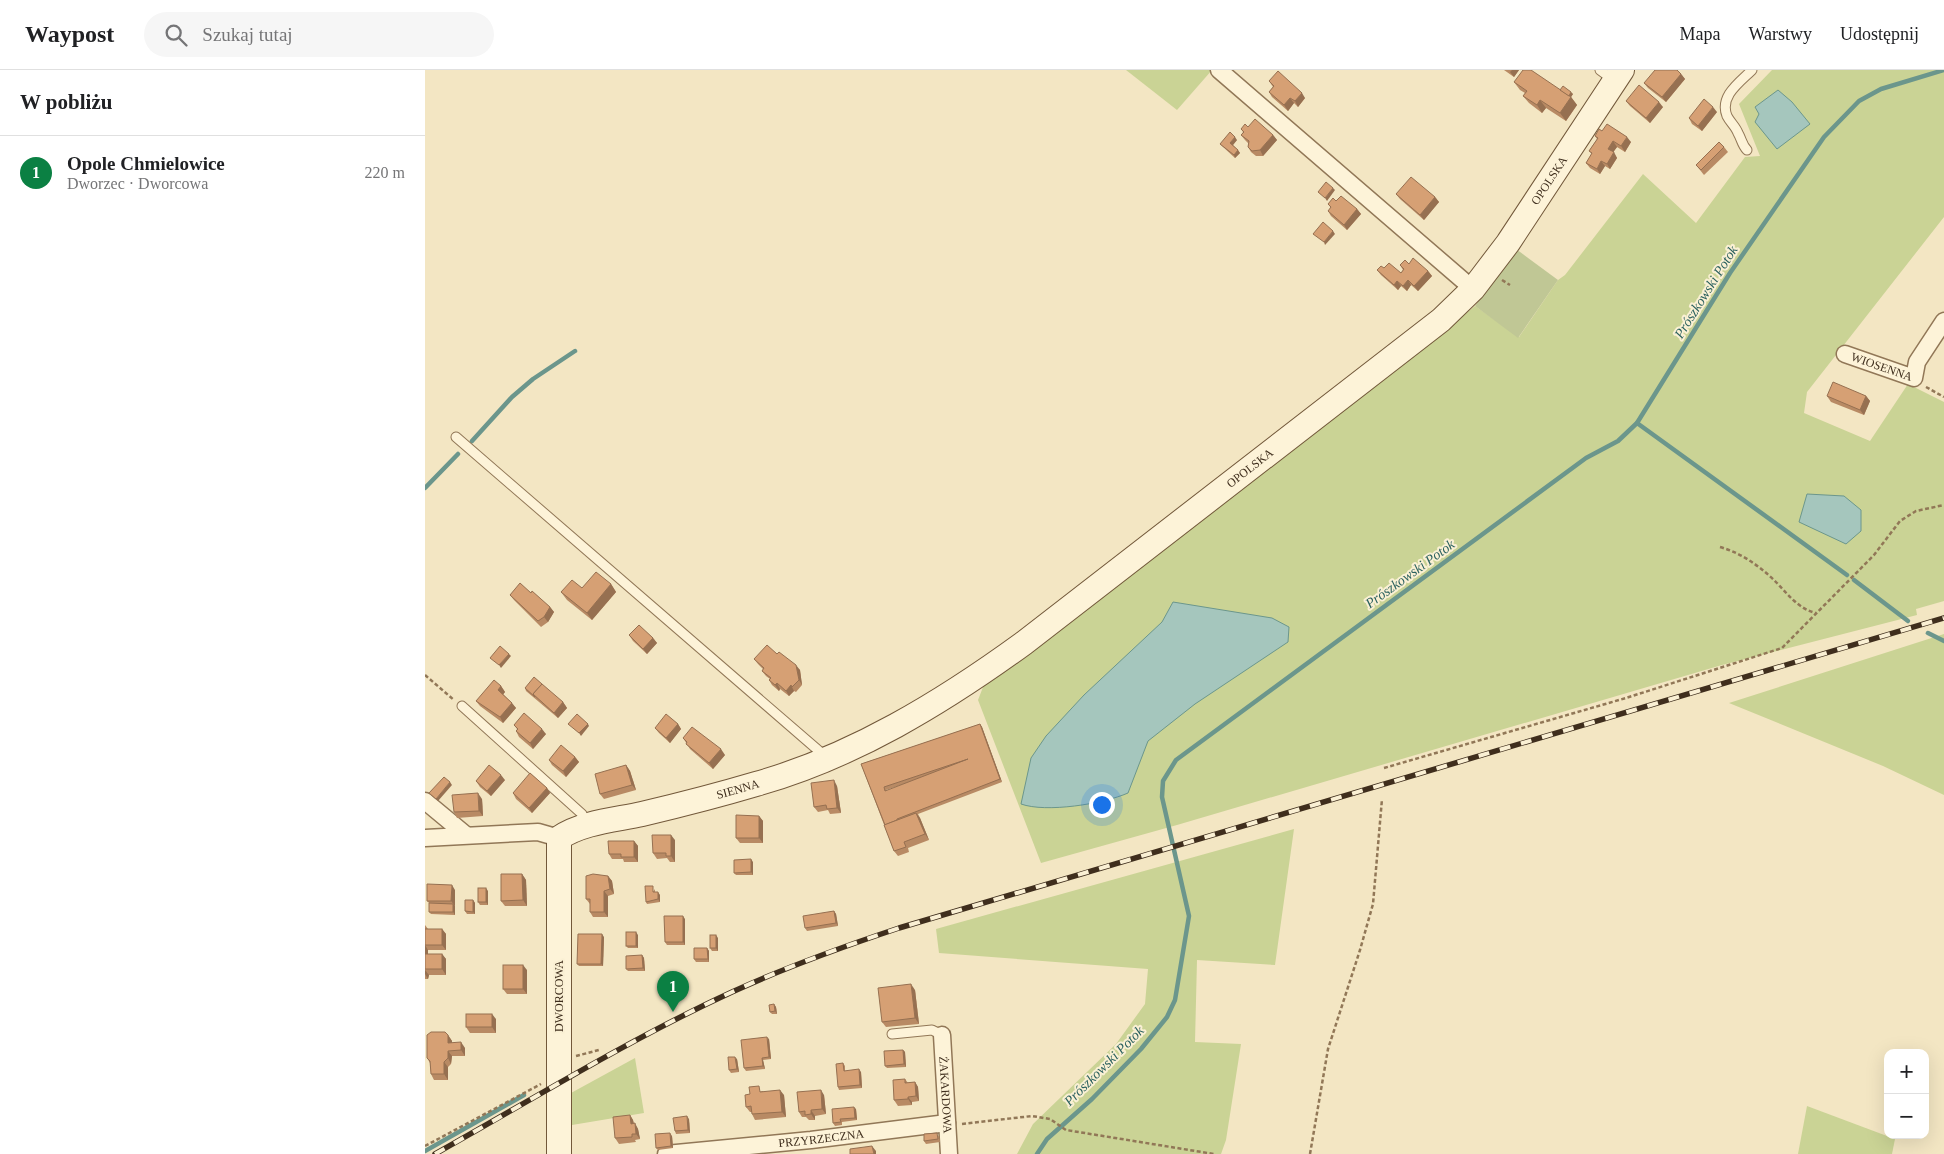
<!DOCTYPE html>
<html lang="pl">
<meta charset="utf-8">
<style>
body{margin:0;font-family:"Times New Roman",serif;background:#f6f6f6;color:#202124}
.controls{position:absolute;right:15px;bottom:15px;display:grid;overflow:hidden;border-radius:10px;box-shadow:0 5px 20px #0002}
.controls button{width:45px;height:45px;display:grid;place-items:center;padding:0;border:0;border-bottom:1px solid #e0e0e0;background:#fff;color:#202124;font:25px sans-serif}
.you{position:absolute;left:676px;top:734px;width:18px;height:18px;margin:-12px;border:4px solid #fff;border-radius:50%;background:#1a73e8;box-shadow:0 0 0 8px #1a73e833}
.badge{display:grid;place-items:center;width:32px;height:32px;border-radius:50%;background:#0b8043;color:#fff;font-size:16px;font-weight:700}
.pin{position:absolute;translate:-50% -41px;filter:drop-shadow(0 1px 2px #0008)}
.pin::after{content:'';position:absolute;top:26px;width:18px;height:15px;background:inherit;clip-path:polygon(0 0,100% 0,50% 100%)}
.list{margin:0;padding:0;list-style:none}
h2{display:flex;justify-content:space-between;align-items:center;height:65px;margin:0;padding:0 20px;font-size:21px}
h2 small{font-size:16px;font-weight:400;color:#757577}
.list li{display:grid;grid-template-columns:32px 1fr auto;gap:15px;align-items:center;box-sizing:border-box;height:75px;padding:0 20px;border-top:1px solid #e0e0e0}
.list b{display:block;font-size:19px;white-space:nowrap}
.list p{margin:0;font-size:16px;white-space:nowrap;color:#757577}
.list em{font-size:16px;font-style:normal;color:#757577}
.icon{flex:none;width:28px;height:28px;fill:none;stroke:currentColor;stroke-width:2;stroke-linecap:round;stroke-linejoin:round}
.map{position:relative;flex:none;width:1519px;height:1084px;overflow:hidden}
header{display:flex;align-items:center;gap:30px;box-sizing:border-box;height:70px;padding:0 25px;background:#fff;border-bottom:1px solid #e0e0e0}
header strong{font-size:24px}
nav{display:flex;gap:28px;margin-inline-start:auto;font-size:18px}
.search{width:350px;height:45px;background:#f6f6f6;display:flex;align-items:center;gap:12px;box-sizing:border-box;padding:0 18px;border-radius:28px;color:#757577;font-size:19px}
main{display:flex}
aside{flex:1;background:#fff}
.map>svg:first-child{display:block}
</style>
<header>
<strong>Waypost</strong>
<div class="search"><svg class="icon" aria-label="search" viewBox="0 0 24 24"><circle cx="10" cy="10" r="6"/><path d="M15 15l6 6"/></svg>Szukaj tutaj</div>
<nav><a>Mapa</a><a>Warstwy</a><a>Udostępnij</a></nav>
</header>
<main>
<aside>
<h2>W pobliżu<small></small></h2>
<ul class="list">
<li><span class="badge">1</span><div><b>Opole Chmielowice</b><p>Dworzec · Dworcowa</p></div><em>220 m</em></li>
</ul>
</aside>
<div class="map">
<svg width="1519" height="1084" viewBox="0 0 1519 1084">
<rect width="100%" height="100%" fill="#f3e6c3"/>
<g fill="#cad395">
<path d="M701 0H787L752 40Z"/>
<path d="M1347 0H1519V147L1382 322 1379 343 1445 371 1483 314 1519 332V531L1491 539 1492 545 1297 595 752 755 616 793 553 630 560 612 907 334 960 309 1050 236 1094 267 1133 210 1140 205 1218 104 1271 153 1320 87 1335 86 1314 34Z"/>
<path d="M1519 564V725L1458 696 1304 633Z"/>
<path d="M869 759 850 895 772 890 770 972 816 974 801 1070 796 1084H592L608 1054 691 974 720 934 723 899 514 883 511 859Z"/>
<path d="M210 988 219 1043 147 1055 146 1023Z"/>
<path d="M1382 1036 1470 1069 1467 1084H1373Z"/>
</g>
<path fill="#c0c795" d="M1091 179 1133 210 1093 268 1050 236Z"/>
<g fill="#a5c6bd" stroke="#6b968c">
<path d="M1353 20 1367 32 1385 54 1352 79 1330 52 1334 44 1330 37Z"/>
<path d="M1382 424 1419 426 1436 440V461L1421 474 1374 452Z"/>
<path d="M748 532 847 548 864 557 863 572 770 634 723 671 703 723C678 734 621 743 596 734L606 688 621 666 659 625 737 552Z"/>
</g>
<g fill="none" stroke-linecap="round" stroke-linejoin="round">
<g stroke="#6b968c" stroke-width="4.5">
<path d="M1212 353 1422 505"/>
<path d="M47 371 87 327 108 309 150 281"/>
<path d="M0 418 33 384"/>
<path d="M1429 510 1483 551"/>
<path d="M1503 563 1519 571"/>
<path d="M0 1081 99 1025"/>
<path d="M612 1084 622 1069 667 1029 716 979 742 947 750 930 764 846 737 727 738 711 751 690 1161 388 1193 371 1212 353 1305 203 1399 67 1434 31 1456 19 1519 0"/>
</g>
<g stroke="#917757" stroke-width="11">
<g id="lane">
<path d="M1175 0 1190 11"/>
<path d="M1322 80C1317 75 1317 70 1313 63 1311 57 1305 52 1302 46 1294 26 1315 12 1327 0"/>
<path d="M31 367 401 687"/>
<path d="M37 636 157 744 161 754"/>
<path d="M467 964 507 960 517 965"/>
</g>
</g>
<g stroke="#917757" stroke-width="19">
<g id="street">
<path d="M794 0 1048 219"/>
<path id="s1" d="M1420 284 1489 308 1492 292 1519 251"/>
<path d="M0 731 41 765"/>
<path d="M0 768 113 762 134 768"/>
<path id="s2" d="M517 965 524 1084"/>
<path id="s3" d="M241 1084 386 1070 522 1053"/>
</g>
</g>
<g stroke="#72583a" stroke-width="26">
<g id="secondary">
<path id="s4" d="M134 1084V768C158 752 190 750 217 744 255 735 294 725 331 714 428 687 518 632 599 573L1016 250 1048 219 1083 173 1197 0"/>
</g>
</g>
<g stroke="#917757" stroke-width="2.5" stroke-dasharray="4 2.5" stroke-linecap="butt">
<path d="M1077 210 1085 215"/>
<path d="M1501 317 1519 327"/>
<path d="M1295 477C1316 483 1333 495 1349 510 1362 523 1373 539 1391 543"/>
<path d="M0 605 29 630"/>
<path d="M959 698 1201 628 1357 578 1449 485 1475 451 1491 441 1519 435"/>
<path d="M151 986 174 980"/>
<path d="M537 1054 607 1046 625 1049 641 1060 789 1084"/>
<path d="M0 1076 116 1014"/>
<path d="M885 1084 903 979 935 880 948 834 957 729"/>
</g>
<use href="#lane" stroke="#fdf3d8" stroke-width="9"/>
<use href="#street" stroke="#fdf3d8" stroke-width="16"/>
<use href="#secondary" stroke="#fdf3d8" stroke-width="24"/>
<g stroke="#3f2e1d" stroke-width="5.5">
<path id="rail" d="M10 1084C108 1029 205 969 307 922 361 897 417 877 474 858L1519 548"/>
</g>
<use href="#rail" stroke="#faf0d4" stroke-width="4" stroke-dasharray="11" stroke-linecap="butt"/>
</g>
<g fill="#b88a64" fill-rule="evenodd">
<path d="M1079 0H1094L1089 7Z"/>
<path d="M1256 4 1260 9 1241 32 1223 18 1219 13Z"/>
<path d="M844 11 880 28 873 37 869 33 863 41 847 27 844 22 848 17Z"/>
<path d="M1089 12 1135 20 1148 24 1146 27 1152 35 1141 51 1121 38 1117 43 1104 33 1098 26 1100 23 1095 20Z"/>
<path d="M1201 31 1238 37 1225 53 1205 36Z"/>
<path d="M1292 42 1277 61 1267 54 1264 48Z"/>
<path d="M823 57 848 65 852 70 838 86H831L826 82 823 77V73L820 70 816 65 818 62 816 59Z"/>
<path d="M1177 61 1206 72 1200 82 1192 77 1188 82 1192 88 1185 99 1180 96 1175 104 1165 98 1161 93 1167 84 1164 81 1172 69 1170 66Z"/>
<path d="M812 70 808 75 815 83 810 88 797 76 795 74Z"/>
<path d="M1299 77 1303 82 1279 105 1271 95Z"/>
<path d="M971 124 1010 127 1014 132 999 150 975 129Z"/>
<path d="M911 131 932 139 936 144 922 160 906 146 903 141 906 138 903 134Z"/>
<path d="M984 194 1003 201 1007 206 993 221 986 215 982 221 976 216 973 220 956 205 952 200 959 198 976 203 978 200 975 195Z"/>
<path d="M1402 326H1441L1445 331 1439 345 1406 332Z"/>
<path d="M186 514 191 522 167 550 142 530 136 522Z"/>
<path d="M106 523 125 537 129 542 123 552 116 557 89 530 85 525Z"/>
<path d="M204 565 228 568 232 573 222 584 208 571Z"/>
<path d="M352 584 375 600 377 615 371 622 369 621 364 626 355 619 354 621 347 615 344 610 345 609 341 606 337 601 338 599 333 594 329 589Z"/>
<path d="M76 616 80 622 78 624 91 638 78 653 55 636 51 631Z"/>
<path d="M100 618 138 632 142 638 133 648 101 621Z"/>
<path d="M253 654 256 659 245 673 234 663 230 658Z"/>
<path d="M555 654 557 657 577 712 493 744 495 748 504 770 483 778 484 782 473 786 469 781 436 694ZM485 712 461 721V720Z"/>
<path d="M89 655 121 664 108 679 94 667 91 661 92 659Z"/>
<path d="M258 668 300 685 288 699 265 679Z"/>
<path d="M150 687 154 692 141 707 127 695 124 690Z"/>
<path d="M201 695 205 701 211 720 179 729 175 724Z"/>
<path d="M80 710 66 726 55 717 51 711Z"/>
<path d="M412 716 416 743 405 744 403 740 393 742 389 737Z"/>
<path d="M122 718 125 723 107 743 91 729 88 723Z"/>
<path d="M57 729 58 746 32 748 29 742Z"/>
<path d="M334 746 338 751V773H315L311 768Z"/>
<path d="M250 770V792H245L242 788 232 789 228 783Z"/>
<path d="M209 771 213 776V792H199L198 789H187L184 784Z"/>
<path d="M328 792V805H311L309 803Z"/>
<path d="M97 804 101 810 102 836H80L76 831Z"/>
<path d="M183 806 187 811 189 824 183 826V847H168L165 842V834L161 829Z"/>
<path d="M230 819V822L235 825V832L222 834 221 832Z"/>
<path d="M30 820V845L6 844 4 842V833L2 831Z"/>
<path d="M63 821V835H55L53 832Z"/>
<path d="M48 830 50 833V844H42L40 841Z"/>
<path d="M409 841 411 844 413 856 382 861 380 858Z"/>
<path d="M260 849V875H242L240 872Z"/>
<path d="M0 855 3 859H17L21 864V880H3V884H17L21 889V905H4L3 909H0Z"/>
<path d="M213 865V878H203L201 876Z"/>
<path d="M179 867 178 896H154L152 894Z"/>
<path d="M293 868V881H287L285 878Z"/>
<path d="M282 878 284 881V892H271L269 889Z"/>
<path d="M217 885 219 888 220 901H203L201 899Z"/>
<path d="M102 900V924H82L78 919Z"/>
<path d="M490 920 494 954 461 957 457 952Z"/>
<path d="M349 934 351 937 352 944H347L345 942Z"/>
<path d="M71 949V963H45L41 957Z"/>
<path d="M23 965 27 971V973L40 978V986H27L26 994 23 997V1010H9L6 1004 5 993 2 988Z"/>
<path d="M344 969 346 989 338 990 340 999 321 1001 319 998Z"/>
<path d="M478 980 480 982 481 997 462 998 460 996Z"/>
<path d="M312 989 314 1002 306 1003 304 1000Z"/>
<path d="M418 993 420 996V1001L436 1002 437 1018 414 1020 413 1017Z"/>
<path d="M480 1009 483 1013 490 1012 493 1017 494 1031 487 1032V1035L473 1036 469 1030Z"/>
<path d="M338 1021V1022L359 1025 361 1047 330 1050 327 1044V1042H325L321 1037 325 1024Z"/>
<path d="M399 1025 401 1044 390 1046V1050H384L381 1047H377L374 1042Z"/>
<path d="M431 1039 432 1050 417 1052V1055L410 1056 408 1053Z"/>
<path d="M205 1045 208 1050 209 1053 213 1059 215 1069 210 1070 211 1072 194 1074 190 1068Z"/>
<path d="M264 1049 265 1063 251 1064 250 1061Z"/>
<path d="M247 1066 248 1078 233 1080 231 1078Z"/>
<path d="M514 1066 515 1072 501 1074 499 1071Z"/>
</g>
<g fill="#967051">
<path d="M1087 0H1094L1089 7 1085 2Z"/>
<path d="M1256 4 1260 9 1241 32 1237 27Z"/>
<path d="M1146 22 1148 24 1144 30 1142 27Z"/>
<path d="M877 23 880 28 873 37 870 31Z"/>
<path d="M1146 27 1152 35 1141 51 1135 43Z"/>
<path d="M865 28 869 33 863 41 859 35Z"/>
<path d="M1115 30 1121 38 1117 43 1112 35Z"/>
<path d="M1234 32 1238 37 1225 53 1221 48Z"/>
<path d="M1288 37 1292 42 1277 61 1273 56Z"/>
<path d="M848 65 852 70 838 86 835 80Z"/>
<path d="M810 67 812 70 807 76 805 73Z"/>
<path d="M1202 67 1206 72 1200 82 1196 76Z"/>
<path d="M1188 71 1192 77 1187 84 1183 79Z"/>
<path d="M813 80 815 83 810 88 809 85Z"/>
<path d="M1189 82 1192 88 1185 99 1182 94Z"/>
<path d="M1176 91 1180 96 1175 104 1172 99Z"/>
<path d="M908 118 910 120 902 131 900 128Z"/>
<path d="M1010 127 1014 132 999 150 995 145Z"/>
<path d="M932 139 936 144 922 160 919 155Z"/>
<path d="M908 161 910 164 900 175 899 172Z"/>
<path d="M1003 201 1007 206 993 221 989 216Z"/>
<path d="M983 210 986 215 982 221 978 216Z"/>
<path d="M972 211 976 216 973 220 969 215Z"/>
<path d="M1441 326 1445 331 1439 345 1435 340Z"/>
<path d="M186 514 191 522 167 550 162 543Z"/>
<path d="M125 537 129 542 123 552 119 547Z"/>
<path d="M228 568 232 573 222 584 218 579Z"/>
<path d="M84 584 86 586 76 598 74 595Z"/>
<path d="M371 595 375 600 377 615 374 610Z"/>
<path d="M352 613 355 619 354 621 350 615Z"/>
<path d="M366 615 369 621 364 626 361 621Z"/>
<path d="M76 616 80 622 77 626 73 620Z"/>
<path d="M138 632 142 638 133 648 129 643Z"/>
<path d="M87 633 91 638 78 653 75 647Z"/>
<path d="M163 654 164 656 156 666 154 663Z"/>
<path d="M253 654 256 659 245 673 241 668Z"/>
<path d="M555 654 557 657 577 712 575 709Z"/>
<path d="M117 659 121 664 108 679 105 673Z"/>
<path d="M296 679 300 685 288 699 284 693Z"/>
<path d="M150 687 154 692 141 707 138 701Z"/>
<path d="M201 695 205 701 211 720 207 715Z"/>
<path d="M76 705 80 710 66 726 62 721Z"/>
<path d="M409 710 412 716 416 743 412 738Z"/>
<path d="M25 712 27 715 13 731 11 729Z"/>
<path d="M122 718 125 723 107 743 104 738Z"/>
<path d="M53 723 57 729 58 746 54 741Z"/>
<path d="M491 743 495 748 504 770 500 764Z"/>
<path d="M334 746 338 751V773L334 768Z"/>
<path d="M246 765 250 770V792L246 786Z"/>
<path d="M209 771 213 776V792L209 787Z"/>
<path d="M326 789 328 792V805L326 802Z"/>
<path d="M97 804 101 810 102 836 98 830Z"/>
<path d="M183 806 187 811 189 824 185 819Z"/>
<path d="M27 815 30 820V836L26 831Z"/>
<path d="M61 818 63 821V835L61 832Z"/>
<path d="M179 821 183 826V847L179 842Z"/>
<path d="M233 822 235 825V832L233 829Z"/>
<path d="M48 830 50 833V844L48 842Z"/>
<path d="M28 834 30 836V845L28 842Z"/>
<path d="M409 841 411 844 413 856 411 853Z"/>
<path d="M258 846 260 849V875L258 872Z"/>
<path d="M17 859 21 864V880L17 875Z"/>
<path d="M211 862 213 865V878L211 876Z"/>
<path d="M177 864 179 867 178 896 176 894Z"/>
<path d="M291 865 293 868V881L291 878Z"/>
<path d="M0 875 3 880V889L0 884Z"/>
<path d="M282 878 284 881V892L283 889Z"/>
<path d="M17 884 21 889V905L17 899Z"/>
<path d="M217 885 219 888 220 901 218 898Z"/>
<path d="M98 895 102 900V924L98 919Z"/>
<path d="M0 900 4 905 3 909 0 904Z"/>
<path d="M486 914 490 920 494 954 490 948Z"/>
<path d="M349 934 351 937 352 944 350 941Z"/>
<path d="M67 944 71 949V963L67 957Z"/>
<path d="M23 965 27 971V978L23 973Z"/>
<path d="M342 967 344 969 346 989 344 987Z"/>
<path d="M36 972 40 978V986L36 980Z"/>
<path d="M478 980 480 982 481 997 479 994Z"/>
<path d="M23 981 27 986 26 994 23 988Z"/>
<path d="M310 987 312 989 314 1002 312 999Z"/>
<path d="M337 988 338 990 340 999 338 996Z"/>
<path d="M19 992 23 997V1010L19 1004Z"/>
<path d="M434 999 436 1002 437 1018 435 1015Z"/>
<path d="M490 1012 493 1017 494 1031 491 1026Z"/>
<path d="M355 1020 359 1025 361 1047 357 1042Z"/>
<path d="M396 1020 399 1025 401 1044 397 1039Z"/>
<path d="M483 1027 487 1032V1035L483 1029Z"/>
<path d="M429 1037 431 1039 432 1050 430 1048Z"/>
<path d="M386 1040 390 1046V1050L386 1044Z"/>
<path d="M205 1045 208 1050 209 1059 206 1054Z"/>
<path d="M262 1046 264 1049 265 1063 263 1060Z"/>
<path d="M210 1053 213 1059 215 1069 211 1064Z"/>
<path d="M245 1063 247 1066 248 1078 246 1076Z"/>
<path d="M447 1076 451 1081V1084H449Z"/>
</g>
<g fill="#d6a074" stroke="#967051" fill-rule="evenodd">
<path d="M1098 0H1106L1146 27 1135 43 1115 30 1112 35 1098 26 1102 21 1089 12Z"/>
<path d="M1230 0H1252L1256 4 1237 27 1219 13Z"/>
<path d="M853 1 877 23 870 31 865 28 859 35 844 22 849 16 844 11Z"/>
<path d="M1214 15 1234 32 1221 48 1201 31Z"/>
<path d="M1138 16 1146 22 1144 26 1135 20Z"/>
<path d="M1279 29 1288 37 1273 56 1264 48Z"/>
<path d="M830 49 848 65 835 80 827 81 823 77 824 71 816 65 819 62 816 59 820 54 823 57Z"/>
<path d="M1182 54 1202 67 1196 76 1188 71 1183 79 1189 82 1182 94 1176 91 1172 99 1161 93 1167 83 1164 81 1173 68 1170 66 1174 59 1177 61Z"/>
<path d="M805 62 810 67 805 73 813 80 809 85 795 74Z"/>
<path d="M1294 72 1299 77 1276 100 1271 95Z"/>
<path d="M986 107 1010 127 995 145 971 124Z"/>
<path d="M901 112 908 118 900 128 893 122Z"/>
<path d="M916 126 932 139 919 155 903 141 906 137 903 134 908 128 911 131Z"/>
<path d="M898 152 908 161 899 172 888 164Z"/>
<path d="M988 188 1003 201 989 216 983 210 978 216 972 211 969 215 952 200 956 196 959 198 964 193 976 203 979 199 975 195 980 190 984 194Z"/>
<path d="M1408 312 1441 326 1435 340 1402 326Z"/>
<path d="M171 502 186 514 162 543 136 522 147 510 157 518Z"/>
<path d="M95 513 106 523 107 521 125 537 119 547 113 551 85 525Z"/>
<path d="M214 555 228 568 218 579 204 565Z"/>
<path d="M342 575 352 584 354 582 371 595 374 610 367 617 366 615 361 621 352 613 350 615 344 610 346 608 337 601 339 598 329 589Z"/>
<path d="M75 576 84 584 74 595 65 588Z"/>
<path d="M109 607 117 614 108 624 110 627 100 618Z"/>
<path d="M69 610 76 616 73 620 87 633 75 647 51 631Z"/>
<path d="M117 614 138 632 129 643 108 624Z"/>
<path d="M99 643 117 659 105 673 91 661 93 659 89 655Z"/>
<path d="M152 644 163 654 154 663 143 654Z"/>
<path d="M241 644 253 654 241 668 230 658Z"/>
<path d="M555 654 575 709 472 749V750L460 755 436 694ZM543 689 460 721 459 717Z"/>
<path d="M267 657 296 679 284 693 261 674 262 672 258 668Z"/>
<path d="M136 675 150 687 138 701 124 690Z"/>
<path d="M64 695 76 705 62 721 51 711Z"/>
<path d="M201 695 207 715 175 724 170 704Z"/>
<path d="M105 703 122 718 104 738 88 723Z"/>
<path d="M19 707 25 712 11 729 4 723Z"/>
<path d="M409 710 412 738 402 739 401 735 389 737 386 713Z"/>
<path d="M53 723 54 741 29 742 27 725Z"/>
<path d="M491 743 500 764 479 772 481 777 469 781 459 755Z"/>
<path d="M311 745 334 746V768H311Z"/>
<path d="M227 765H246V786H241V783H228Z"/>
<path d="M183 771H209V787H196V784H184Z"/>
<path d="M326 789V802L309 803V790Z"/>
<path d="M76 804H97L98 830 76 831Z"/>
<path d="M168 804 183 806 185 819 179 821V842H165V829H161V806Z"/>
<path d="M2 814 27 815 26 831H2Z"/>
<path d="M220 816H228V822H233V829L221 832Z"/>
<rect x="53" y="818" width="8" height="14"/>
<path d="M40 830H48V842L40 841Z"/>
<path d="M4 833 28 834V842H4Z"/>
<path d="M409 841 411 853 380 858 378 846Z"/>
<path d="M239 846H258V872H240Z"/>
<rect x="0" y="859" width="17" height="16"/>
<rect x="201" y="862" width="10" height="14"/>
<path d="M153 864H177L176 894H152Z"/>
<rect x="285" y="865" width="6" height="13"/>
<path d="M269 878H282L283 889H269Z"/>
<rect x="0" y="884" width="17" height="15"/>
<path d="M217 885 218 898 201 899V886Z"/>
<rect x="78" y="895" width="20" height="24"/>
<path d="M486 914 490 948 457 952 453 918Z"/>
<path d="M349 934 350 941 345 942 344 935Z"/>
<rect x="41" y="944" width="26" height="13"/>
<path d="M6 962H20L23 965V973L36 972V980L23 981V988L19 992V1004H6L5 991 2 988V965Z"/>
<path d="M342 967 344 987 337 988 338 996 319 998 316 970Z"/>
<path d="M478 980 479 994 460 996 459 981Z"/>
<path d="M303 987H310L312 999 304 1000Z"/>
<path d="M418 993 419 1001 434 999 435 1015 413 1017 411 994Z"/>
<path d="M480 1009V1013L490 1012 491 1026 483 1027V1029L469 1030 468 1010Z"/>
<path d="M334 1016 335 1022 355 1020 357 1042 327 1044 326 1036 321 1037 320 1025 325 1024 324 1017Z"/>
<path d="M396 1020 397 1039 386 1040V1044L380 1045V1041L374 1042 372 1022Z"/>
<path d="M429 1037 430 1048 415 1049 416 1052 408 1053 407 1039Z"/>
<path d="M205 1045 206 1054 210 1053 211 1064H207V1067L190 1068 188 1047Z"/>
<path d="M262 1046 263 1060 250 1061 248 1048Z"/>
<path d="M245 1063 246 1076 231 1078 230 1064Z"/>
<path d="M512 1063 513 1069 499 1071V1064Z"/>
<path d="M447 1076 449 1084H425V1079Z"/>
</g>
<g text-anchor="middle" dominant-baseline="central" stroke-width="4" stroke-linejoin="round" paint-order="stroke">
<g font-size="12" fill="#3f2e1d" stroke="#faf0d4">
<text stroke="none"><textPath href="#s4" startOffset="1530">OPOLSKA</textPath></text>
<text stroke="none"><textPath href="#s1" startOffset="39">WIOSENNA</textPath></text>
<text stroke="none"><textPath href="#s4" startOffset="1111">OPOLSKA</textPath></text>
<text stroke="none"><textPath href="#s4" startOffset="502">SIENNA</textPath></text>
<text transform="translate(134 926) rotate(-90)">DWORCOWA</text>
<text stroke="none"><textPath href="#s2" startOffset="60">ŻAKARDOWA</textPath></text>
<text stroke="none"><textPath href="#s3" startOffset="156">PRZYRZECZNA</textPath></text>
</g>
<g font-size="14" font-style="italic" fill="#2a605e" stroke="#faf0d4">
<text transform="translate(1281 222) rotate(-58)">Prószkowski Potok</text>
<text transform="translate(985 504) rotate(-36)">Prószkowski Potok</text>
<text transform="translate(679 996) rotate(-45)">Prószkowski Potok</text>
</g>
</g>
</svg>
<div class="controls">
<button>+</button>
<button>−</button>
</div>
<div class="you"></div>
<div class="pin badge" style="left:248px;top:942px">1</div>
</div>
</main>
